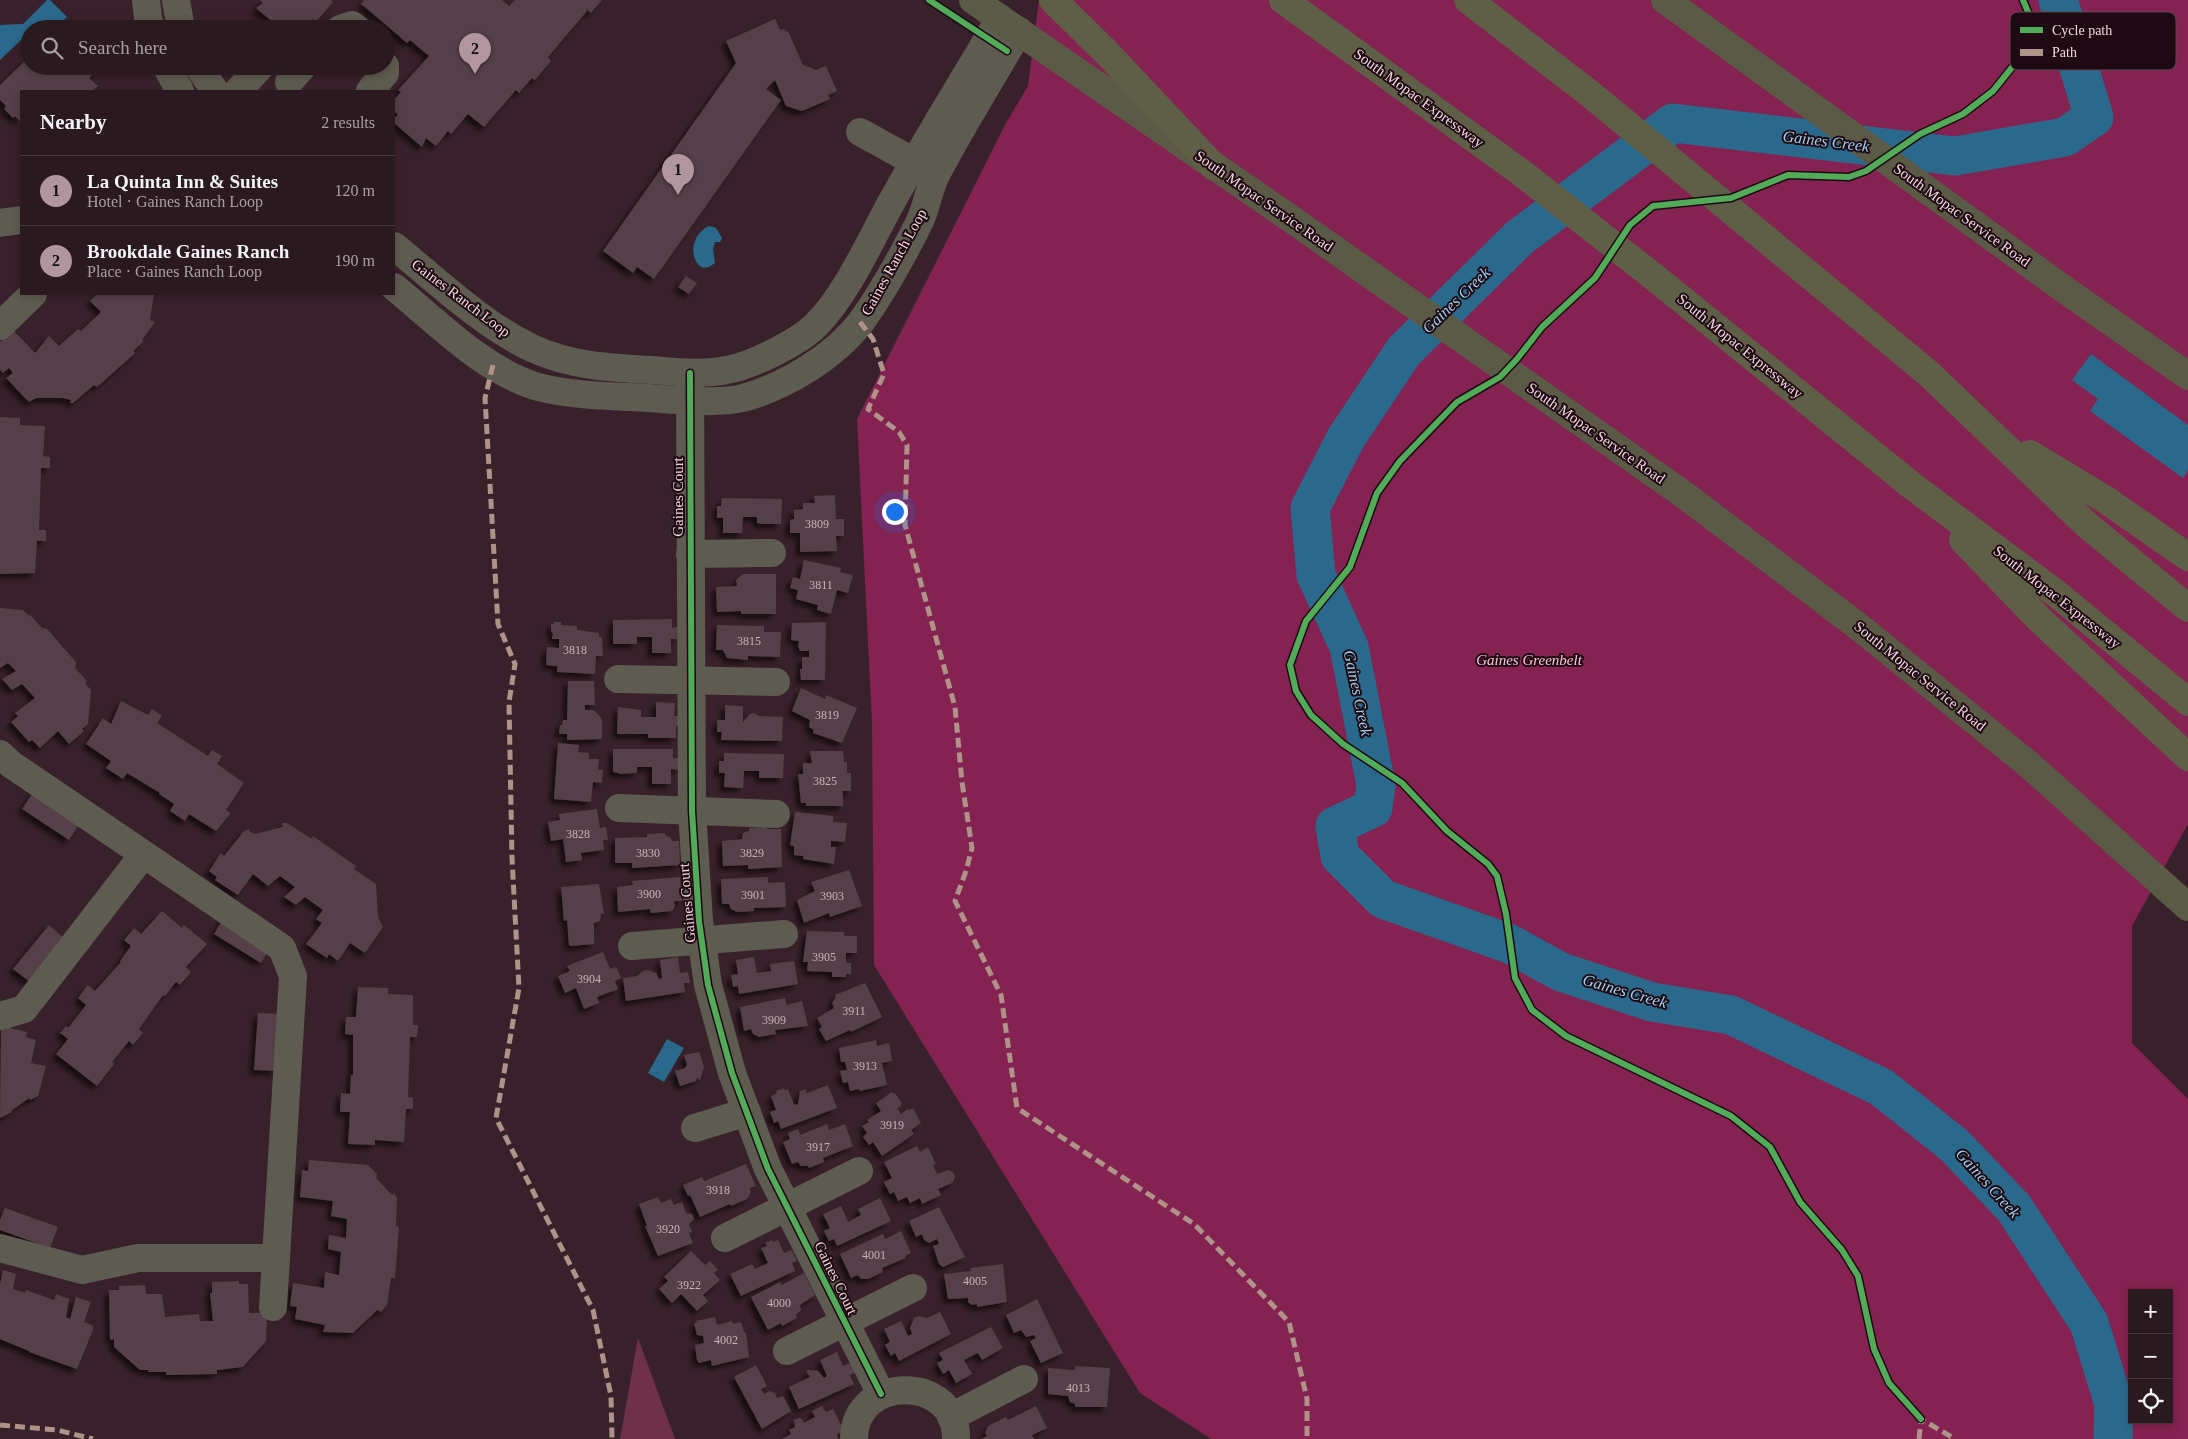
<!DOCTYPE html>
<meta charset="utf-8">
<style>
body{margin:0;font-family:"Times New Roman",serif;background:#332229;color:#f1f3f6}
.controls{position:absolute;right:15px;bottom:15px;display:grid;overflow:hidden;border-radius:0px;box-shadow:0 2px 8px #0003}
.controls button{width:45px;height:45px;display:grid;place-items:center;padding:0;border:0;border-bottom:1px solid #47383e;background:#2b1920;color:#f1f3f6;font:25px sans-serif}
.you{position:absolute;left:894px;top:511px;width:18px;height:18px;margin:-12px;border:4px solid #fff;border-radius:50%;background:#1a73e8;box-shadow:0 0 0 8px #1a73e833}
.badge{display:grid;place-items:center;width:32px;height:32px;border-radius:50%;background:#b2969f;color:#111;font-size:16px;font-weight:700}
.pin{position:absolute;translate:-50% -41px;filter:drop-shadow(0 1px 2px #0008)}
.pin::after{content:'';position:absolute;top:26px;width:18px;height:15px;background:inherit;clip-path:polygon(0 0,100% 0,50% 100%)}
.list{margin:0;padding:0;list-style:none}
h2{display:flex;justify-content:space-between;align-items:center;height:65px;margin:0;padding:0 20px;font-size:21px}
h2 small{font-size:16px;font-weight:400;color:#a6a0a5}
.list li{display:grid;grid-template-columns:32px 1fr auto;gap:15px;align-items:center;box-sizing:border-box;height:70px;padding:0 20px;border-top:1px solid #47383e}
.list b{display:block;font-size:19px;white-space:nowrap}
.list p{margin:0;font-size:16px;white-space:nowrap;color:#a6a0a5}
.list em{font-size:16px;font-style:normal;color:#a6a0a5}
.icon{flex:none;width:28px;height:28px;fill:none;stroke:currentColor;stroke-width:2;stroke-linecap:round;stroke-linejoin:round}
.map{position:relative;flex:none;width:2188px;height:1439px;overflow:hidden}
.search{position:absolute;background:#2b1920;box-shadow:0 2px 8px #0003;left:20px;top:20px;width:375px;height:55px;display:flex;align-items:center;gap:12px;box-sizing:border-box;padding:0 18px;border-radius:28px;color:#a6a0a5;font-size:19px}
.panel{position:absolute;background:#2b1920;box-shadow:0 2px 8px #0003;left:20px;top:90px;width:375px;height:205px;border-radius:0px}
.map>svg:first-child{display:block}
</style>
<div class="map">
<svg width="2188" height="1439" viewBox="0 0 2188 1439">
<defs>
<filter id="shadow"><feDropShadow dx="-4.5" dy="4.5" stdDeviation="2.5" flood-color="#0009"/></filter>
</defs>
<rect width="100%" height="100%" fill="#39212b"/>
<path fill="#6f304a" d="M638 1338 675 1439H620Z"/>
<path fill="#842251" fill-rule="evenodd" d="M1039 0H2188V824L2132 926V1043L2188 1099V1439H1211L1140 1393 874 965 872 724 857 419 1006 123 1028 86ZM2132 1293H2169V1420H2132Z"/>
<g fill="#2b698c">
<path d="M47 0H50L67 17 54 29H29V38L21 40 0 60V25L23 24Z"/>
<path d="M709 226 716 228 722 238 720 242H715L713 249 715 263 709 267 703 268C687 259 692 233 709 226Z"/>
<path d="M2091 354 2188 425V470L2183 478 2090 411 2098 399 2072 380Z"/>
<path d="M667 1039 684 1048 664 1082 648 1073Z"/>
</g>
<g fill="none" stroke-linecap="round" stroke-linejoin="round">
<path stroke="#2b698c" stroke-width="39" d="M2058 0 2094 117 2065 137 1955 156 1673 123 1520 237 1404 351 1346 438 1310 508 1316 575 1349 647 1376 785 1373 808 1335 826 1340 856 1383 899 1510 944 1561 972 1652 1002 1731 1015 1881 1087 1954 1145 2014 1208 2089 1323 2114 1404 2113 1439"/>
</g>
<g fill="#544048" filter="url(#shadow)">
<path d="M260 0H331L333 2 316 22 313 19 305 29H296L292 26 289 29H281L256 8 263 3Z"/>
<path d="M364 0H502L509 6 515 0H602L591 13 585 8 587 11 548 57 551 61 535 80 532 78 519 93 516 90 484 127 468 114 451 134 448 131 436 146 426 138 422 147 394 123V118L398 115 394 111V100L401 92 398 90 429 56 410 40 407 43 366 8 361 4Z"/>
<path d="M775 19 780 30 784 29 786 32 788 31 803 65 816 70 826 66 837 91 828 95 830 99 802 111 786 106 775 80 766 89 781 100 654 279 637 267 633 273 603 251 736 63 726 41Z"/>
<path d="M29 57V66H99L100 68 89 78 98 86 92 91H21V122L15 116 13 118 4 109 6 106 0 100V85Z"/>
<path d="M686 276 697 283 689 294 678 287Z"/>
<path d="M98 294H154L150 320 155 322 142 340 144 341 133 351 135 353 97 387 94 385 73 403H70L71 400 63 398H36L29 402 6 378 13 373 9 368 3 373 0 370V342L13 330 35 353 49 336 59 346 78 329 81 331 101 312 90 301Z"/>
<path d="M0 417 20 418V425L45 426 43 456 50 457V468H41L39 530H46V541H37L35 573 0 574Z"/>
<path d="M835 495 836 519H844V536H836L837 551 800 552V533H790V520L794 519V510L803 509V503H815L814 496Z"/>
<path d="M722 498 782 499 781 524H763L757 523V517H743L742 533H723V518H717V506H721Z"/>
<path d="M804 560 841 568 840 572 853 575 848 593 837 590 831 614 817 610 818 605 796 599 798 590 790 588 793 577 800 579Z"/>
<path d="M743 574H776V614H741V611L717 612 716 587 737 586 736 580Z"/>
<path d="M0 608 23 610 29 616 30 615 42 628 47 629 76 662 75 668 87 681 85 683 91 690 88 724 82 729 84 731 69 744 58 731 40 748 32 740 29 742 11 722 18 716 15 713 35 698 22 684 12 690 2 679 16 671 8 663 0 668Z"/>
<path d="M672 619V628L677 627V639H671V653H652V637H637V644H613V620Z"/>
<path d="M554 622H561V625L577 626V630L599 633V637H602L603 656H596L595 674 557 672V666L546 665 547 647 559 648V639H552L553 633 551 632V624H554Z"/>
<path d="M826 622 825 680H801L800 669H802V657H809V651H800L798 646 799 641 791 640 792 623Z"/>
<path d="M717 625 764 626V632H781L780 657 748 656V660L727 658 723 650H716Z"/>
<path d="M568 681H594L595 705H585V710H593L599 715 602 720V739L567 740V734H559L560 725H562L563 720H567Z"/>
<path d="M801 688 825 699 826 695 857 708 842 743 813 733 814 730 809 727 810 720 792 711Z"/>
<path d="M121 701 148 715 152 709 162 716 157 723 208 756 212 750 222 756 217 764 244 783 226 810 231 813 216 831 189 814 185 821 170 811 174 804 159 794 160 793 127 773 123 779 106 768 111 761 86 744 103 718 111 724Z"/>
<path d="M656 702 675 703 674 716H679V726H676V738H648V734H617L618 707 641 710V717H656Z"/>
<path d="M725 705 743 706V722L750 714 755 713 758 716 783 717 782 741 721 740 722 732H717V720H725Z"/>
<path d="M558 743 579 745 578 752 589 753V759H599L598 770H603L602 783 593 782 591 802 554 799Z"/>
<path d="M613 749H673V758H679V770L671 769V784H652V767H637V773L619 774V773L613 772Z"/>
<path d="M810 751H843L844 762H847V773H851V791H843V806H806V803H801L798 774H803V763H812Z"/>
<path d="M724 753 784 754 783 778H759V771H744L743 788 724 787 725 773H719V761H724Z"/>
<path d="M34 791 81 821 69 840 22 809Z"/>
<path d="M597 809 600 828 606 827 608 840H603L604 850 581 853 582 860 566 862 563 839 551 841 548 822 560 820 559 814Z"/>
<path d="M795 812 833 816V822L847 823 845 842 831 841V847H836L834 864 803 859V856L794 855V846L790 845Z"/>
<path d="M282 823H287L312 839 313 836 356 866 354 869 376 884 378 917 383 927 365 953 350 943 338 961 329 954 327 958 306 944 322 923 316 919 323 910 305 897 296 905 284 897 295 887 280 876 268 886 253 874 238 895 215 880 217 877 209 871 221 853 224 856 244 831 249 829 250 832 255 834 283 827Z"/>
<path d="M767 827V829H781L782 867 748 869V865L723 866 722 841 742 839 743 833 749 831V828Z"/>
<path d="M665 833V835L671 838 672 841H679L680 865 632 868V863H615V838L647 837V834Z"/>
<path d="M849 870 862 906 830 917 829 913 804 923 797 900 815 891 811 882Z"/>
<path d="M680 877 682 901H674L675 906 672 911 651 913 650 909 618 912 617 887 633 885 632 881Z"/>
<path d="M768 877V883L785 882 786 907 754 908V911L737 912 731 909 729 904H722L721 879Z"/>
<path d="M599 884 604 914H601L600 921 594 923V944L571 946 569 945 567 920 564 921 561 887Z"/>
<path d="M162 911 182 928 184 925 207 944 186 967 191 972 180 985 176 982 165 996 163 995 139 1029 143 1033 133 1045 129 1041 112 1062 114 1064 97 1086 56 1054 68 1039 60 1033 66 1026 68 1028 86 1005 78 998 88 985 95 991 121 962 120 961 131 946 124 940 134 928 141 934Z"/>
<path d="M225 916 272 945 261 963 214 934Z"/>
<path d="M49 925 65 939 30 982 13 969Z"/>
<path d="M807 931 844 932V936H857V953H846V963H851V974H846V977H832V972L807 971 808 962H803Z"/>
<path d="M603 952 610 969 616 967 621 978 615 981 618 989 597 997 599 1003 584 1009 576 988 565 993 558 976 570 971 567 966Z"/>
<path d="M678 957 680 973 688 972 690 983H684L685 992 626 1001 623 978 637 976 643 971 648 970 656 973 659 979 662 978 660 960Z"/>
<path d="M754 957 757 973 771 971 770 964 794 961 798 984 739 994 738 986 733 987 731 975 738 974 736 960Z"/>
<path d="M865 983 882 1017 851 1032 850 1030 826 1041 819 1029 822 1027 817 1018 834 1008 832 1003 836 997 835 995Z"/>
<path d="M358 987 388 988V994L413 995V1025H418L417 1037H410L408 1097 413 1098V1109H406L404 1142 375 1140V1145L348 1144 350 1112H340L341 1093 350 1094 351 1075H353V1035L345 1034 346 1017H356Z"/>
<path d="M785 998 787 1005 802 1001 808 1026 775 1030 776 1034 759 1037 753 1034 751 1029 744 1031 740 1007Z"/>
<path d="M258 1013 279 1014 276 1071 254 1070Z"/>
<path d="M1 1026 27 1032 26 1037 36 1040 31 1063 46 1066 38 1096 30 1100 29 1098 11 1111 12 1112 0 1118Z"/>
<path d="M876 1040 877 1046 889 1043 890 1046 892 1061 882 1063 887 1085 860 1091 859 1089 850 1091 848 1082 843 1083 840 1071 847 1070 845 1062H841L839 1048Z"/>
<path d="M699 1052 704 1067 700 1080 697 1078 696 1081 680 1086 675 1071 685 1068 687 1065 684 1055Z"/>
<path d="M828 1085 837 1108 781 1129 778 1121 774 1123 770 1112 776 1110 771 1096 777 1093 776 1091 784 1088 785 1090 788 1089 794 1105 798 1104 800 1091 805 1089 807 1093Z"/>
<path d="M892 1092 893 1094 895 1093 901 1102V1106L897 1108 901 1114 908 1109 910 1110 913 1108 921 1123 911 1130 914 1134 882 1156 873 1142 869 1145 863 1137 867 1133 862 1126 869 1122 867 1120 881 1111 876 1103Z"/>
<path d="M827 1124 829 1130 845 1124 853 1146 823 1158 824 1162 809 1168 808 1166H801L798 1162 792 1164 783 1142 790 1139 788 1133 798 1129 800 1135Z"/>
<path d="M917 1146 920 1152 928 1147 936 1164 933 1165 937 1174 949 1170 954 1173 955 1178 952 1183 938 1189 941 1195 922 1204 920 1198 910 1203 907 1197 898 1201 894 1192 890 1194 884 1182 892 1178 884 1162Z"/>
<path d="M309 1160 368 1165 377 1174 376 1178 392 1195 394 1193 397 1198 396 1226 399 1227 395 1278H391L387 1305 381 1312 377 1310 353 1333 323 1332 325 1325 295 1319 297 1307 290 1306 293 1283 324 1288 325 1272 339 1275 341 1252 328 1249 329 1235 346 1238 347 1219 331 1216 333 1201 300 1197 302 1170 308 1171Z"/>
<path d="M746 1164 756 1186 750 1188 751 1193 747 1199 731 1206 730 1204 700 1217 690 1195 688 1196 683 1185 702 1177 704 1181Z"/>
<path d="M658 1197 661 1203 671 1199 674 1205 682 1202 686 1213 692 1214 694 1219 689 1224 692 1232 689 1233 693 1243 658 1256 645 1226H647L639 1204Z"/>
<path d="M880 1198 891 1221 837 1246 834 1239 829 1241 824 1231 830 1228 823 1214 841 1206 848 1222 861 1215 858 1209Z"/>
<path d="M939 1207 965 1257 943 1267 939 1264 933 1246 939 1244 937 1239 929 1243 924 1240 922 1234 916 1237 909 1221Z"/>
<path d="M5 1208 58 1227 50 1248 0 1230V1220Z"/>
<path d="M901 1231 911 1253 905 1256 906 1258 882 1268 883 1272 868 1279H861L858 1275 851 1278 840 1254 883 1234 885 1239Z"/>
<path d="M772 1240 773 1242 778 1240 784 1253 791 1250 793 1252 797 1261 792 1263 795 1271 741 1296 730 1274 752 1264 755 1269 768 1263 761 1248 767 1246 765 1243Z"/>
<path d="M691 1251 705 1265 710 1261 718 1270 714 1273 720 1280 703 1295 708 1301 697 1311 681 1294 672 1303 659 1289 668 1281 664 1277Z"/>
<path d="M1003 1264 1007 1302 977 1307V1304L972 1305 968 1302V1298L948 1299 944 1274 971 1271 970 1268Z"/>
<path d="M3 1270 16 1274 13 1289 25 1293 26 1290 54 1300 56 1294 69 1299 66 1317 70 1319 76 1297 91 1302 84 1322 93 1326V1330L77 1369 29 1352V1351L0 1339V1284Z"/>
<path d="M804 1273 815 1295 800 1305 801 1310 796 1315 797 1318 782 1326 781 1323 768 1330 751 1297 780 1282 782 1285Z"/>
<path d="M239 1281V1284H248L249 1313H267L266 1341 243 1367 217 1370V1374L166 1375V1372H148L149 1370H140L114 1347V1339L110 1340 109 1290H119V1286L145 1285 146 1294H162L165 1317 199 1314 200 1321H213L210 1293H212V1282Z"/>
<path d="M1037 1299 1063 1353 1041 1363 1030 1341 1036 1338 1034 1335 1026 1337 1021 1330 1014 1333 1006 1315Z"/>
<path d="M940 1312 951 1334 899 1361 895 1353 891 1356 885 1345 890 1342 884 1329 901 1321 908 1336 912 1334 910 1328 914 1318 919 1316 927 1318Z"/>
<path d="M715 1317 717 1325 732 1321 733 1324 741 1322 744 1332 746 1333 749 1357 712 1366 711 1360 699 1363 697 1360 695 1345 704 1343 703 1336 697 1335 694 1323H697L696 1321Z"/>
<path d="M991 1327 1003 1348 982 1360 978 1353 964 1360 972 1374 956 1383 949 1370 943 1374 937 1363 943 1360 939 1353Z"/>
<path d="M837 1352 843 1366 850 1363 855 1373 850 1375 854 1384 799 1409 789 1387 810 1377 806 1371 809 1370 818 1371 824 1378 827 1376 820 1360Z"/>
<path d="M756 1365 767 1386 761 1389 764 1394 770 1391 775 1393 777 1398 783 1396 791 1411 762 1429 734 1377Z"/>
<path d="M1075 1366 1110 1368 1107 1407H1075V1404L1070 1402 1068 1396 1048 1394V1368L1075 1370Z"/>
<path d="M822 1406 826 1412 833 1409 844 1431 837 1434 838 1439H782L791 1434 789 1430 795 1427 794 1420 799 1418 802 1419 804 1423 815 1417 812 1411Z"/>
<path d="M1036 1406 1047 1428 1032 1435 1034 1439H980L987 1436 985 1433 988 1426 1006 1417 1008 1420Z"/>
</g>
<g fill="none" stroke-linecap="round" stroke-linejoin="round">
<g stroke="#5e5b50" stroke-width="28">
<path d="M146 0 148 18 151 29"/>
<path d="M176 0 181 29"/>
<path d="M340 29 352 25 357 29"/>
<path d="M166 66 180 91"/>
<path d="M198 66 215 91"/>
<path d="M289 82 303 66"/>
<path d="M238 91 261 66"/>
<path d="M370 91 385 73V66"/>
<path d="M860 132 931 171"/>
<path d="M0 223 21 220"/>
<path d="M394 246C436 280 485 327 534 349 571 366 613 368 653 370 677 372 703 375 727 370 751 366 799 342 816 325 848 292 870 241 892 201 927 139 964 79 1000 18"/>
<path d="M394 287C437 322 487 374 542 388 576 396 614 396 649 398 675 400 718 404 743 398 786 386 834 357 861 322 882 293 904 253 920 221 927 206 929 188 937 173 962 125 992 78 1019 31"/>
<path d="M0 326 33 294"/>
<path d="M690 373 692 811 699 921 708 985 732 1073 768 1169 881 1394"/>
<path d="M690 554 772 553"/>
<path d="M618 679 776 682"/>
<path d="M0 754 12 765 282 948 293 976 273 1307"/>
<path d="M619 808 776 814"/>
<path d="M632 946 784 934"/>
<path d="M0 1016 24 1009 143 855"/>
<path d="M695 1128 747 1112"/>
<path d="M725 1238 859 1171"/>
<path d="M0 1248 82 1270 138 1258H275"/>
<path d="M787 1351 913 1288"/>
<path d="M951 1417 1024 1379"/>
<path d="M854 1439C854 1373 958 1375 956 1439"/>
</g>
<g stroke="#5b5a47" stroke-width="28">
<path d="M973 0 1294 221 1683 494 1859 627 2027 763 2188 907"/>
<path d="M1665 0 2061 287 2188 376"/>
</g>
<g stroke="#5f5f48" stroke-width="28">
<path d="M1053 0 1107 53 1214 167"/>
<path d="M1283 0 1523 174 1659 281 1911 485 2058 595 2188 702"/>
<path d="M1468 0 1589 93 1928 373 2087 525 2188 608"/>
<path d="M2030 454 2106 500 2188 557"/>
<path d="M1963 540 2037 617 2188 757"/>
</g>
<g stroke="#af9288" stroke-width="5" stroke-dasharray="10 5" stroke-linecap="butt">
<path d="M860 322 873 339 884 374 868 409 899 432 907 445 905 525 955 707 962 782 972 848 966 871 955 901 1001 995 1017 1108 1194 1224 1289 1322 1307 1399V1439"/>
<path d="M493 365 485 398 498 624 515 664 509 702 512 858 519 988 496 1118 593 1310 611 1396 612 1439"/>
<path d="M0 1425 57 1430 93 1439"/>
<path d="M1919 1439 1921 1419 1955 1439"/>
</g>
<g stroke="#1e0a12" stroke-width="9">
<g id="cycleway">
<path d="M929 0 1007 51"/>
<path d="M690 373 692 811 699 921 708 985 732 1073 768 1169 881 1394"/>
<path d="M1921 1419 1889 1383 1874 1349 1858 1276 1842 1250 1800 1202 1770 1147 1731 1116 1566 1036 1532 1010 1515 978 1506 914 1497 876 1488 864 1447 831 1402 783 1343 744 1311 715 1296 691 1290 665 1306 621 1350 567 1377 493 1400 461 1457 402 1500 377 1517 359 1542 327 1595 278 1630 225 1653 206 1731 198 1788 175 1849 177 1866 171 1920 134 1963 114 1993 91 2030 45 2031 19 2023 0"/>
</g>
</g>
<use href="#cycleway" stroke="#51ab58" stroke-width="6"/>
</g>
<g text-anchor="middle" dominant-baseline="central" stroke-width="4" stroke-linejoin="round" paint-order="stroke">
<g font-size="12" fill="#cbb0b8">
<text x="817" y="524">3809</text>
<text x="821" y="585">3811</text>
<text x="749" y="641">3815</text>
<text x="575" y="650">3818</text>
<text x="827" y="715">3819</text>
<text x="825" y="781">3825</text>
<text x="578" y="834">3828</text>
<text x="648" y="853">3830</text>
<text x="752" y="853">3829</text>
<text x="649" y="894">3900</text>
<text x="753" y="895">3901</text>
<text x="832" y="896">3903</text>
<text x="824" y="957">3905</text>
<text x="589" y="979">3904</text>
<text x="854" y="1011">3911</text>
<text x="774" y="1020">3909</text>
<text x="865" y="1066">3913</text>
<text x="892" y="1125">3919</text>
<text x="818" y="1147">3917</text>
<text x="718" y="1190">3918</text>
<text x="668" y="1229">3920</text>
<text x="874" y="1255">4001</text>
<text x="975" y="1281">4005</text>
<text x="689" y="1285">3922</text>
<text x="779" y="1303">4000</text>
<text x="726" y="1340">4002</text>
<text x="1078" y="1388">4013</text>
</g>
<g font-size="15" fill="#f3d5de" stroke="#1e0a12">
<text transform="translate(1419 98) rotate(36)">South Mopac Expressway</text>
<text transform="translate(1264 201) rotate(35)">South Mopac Service Road</text>
<text transform="translate(1962 215) rotate(36)">South Mopac Service Road</text>
<text transform="translate(894 262) rotate(-61)">Gaines Ranch Loop</text>
<text transform="translate(461 298) rotate(37)">Gaines Ranch Loop</text>
<text transform="translate(1740 346) rotate(39)">South Mopac Expressway</text>
<text transform="translate(1596 433) rotate(35)">South Mopac Service Road</text>
<text transform="translate(678 497) rotate(-90)">Gaines Court</text>
<text transform="translate(2057 597) rotate(38)">South Mopac Expressway</text>
<text transform="translate(1920 676) rotate(39)">South Mopac Service Road</text>
<text transform="translate(687 903) rotate(-95)">Gaines Court</text>
<text transform="translate(836 1278) rotate(64)">Gaines Court</text>
</g>
<g font-size="15" font-style="italic" fill="#ffc3d8" stroke="#1e0a12">
<text x="1529" y="660">Gaines Greenbelt</text>
</g>
<g font-size="16" font-style="italic" fill="#9acff1" stroke="#1e0a12">
<text transform="translate(1826 141) rotate(7)">Gaines Creek</text>
<text transform="translate(1456 300) rotate(-44)">Gaines Creek</text>
<text transform="translate(1358 693) rotate(78)">Gaines Creek</text>
<text transform="translate(1625 991) rotate(16)">Gaines Creek</text>
<text transform="translate(1988 1183) rotate(48)">Gaines Creek</text>
</g>
</g>
<rect x="2010" y="12" width="166" height="58" rx="8" fill="#1e0a12" stroke="#5e474f" stroke-width="1"/>
<rect x="2020" y="27" width="23" height="6" fill="#51ab58"/>
<rect x="2020" y="49" width="23" height="7" fill="#af9288"/>
<g font-size="14" fill="#f3d5de">
<text x="2052" y="35">Cycle path</text>
<text x="2052" y="57">Path</text>
</g>
</svg>
<div class="controls">
<button>+</button>
<button>−</button>
<button><svg class="icon" aria-label="locate" viewBox="0 0 24 24"><circle cx="12" cy="12" r="6"/><path d="M12 2v4M12 18v4M2 12h4M18 12h4"/></svg></button>
</div>
<div class="you"></div>
<div class="pin badge" style="left:678px;top:195px">1</div>
<div class="pin badge" style="left:475px;top:74px">2</div>
<div class="search"><svg class="icon" aria-label="search" viewBox="0 0 24 24"><circle cx="10" cy="10" r="6"/><path d="M15 15l6 6"/></svg>Search here</div>
<section class="panel">
<h2>Nearby<small>2 results</small></h2>
<ul class="list">
<li><span class="badge">1</span><div><b>La Quinta Inn &amp; Suites</b><p>Hotel · Gaines Ranch Loop</p></div><em>120 m</em></li>
<li><span class="badge">2</span><div><b>Brookdale Gaines Ranch</b><p>Place · Gaines Ranch Loop</p></div><em>190 m</em></li>
</ul>
</section>
</div>
